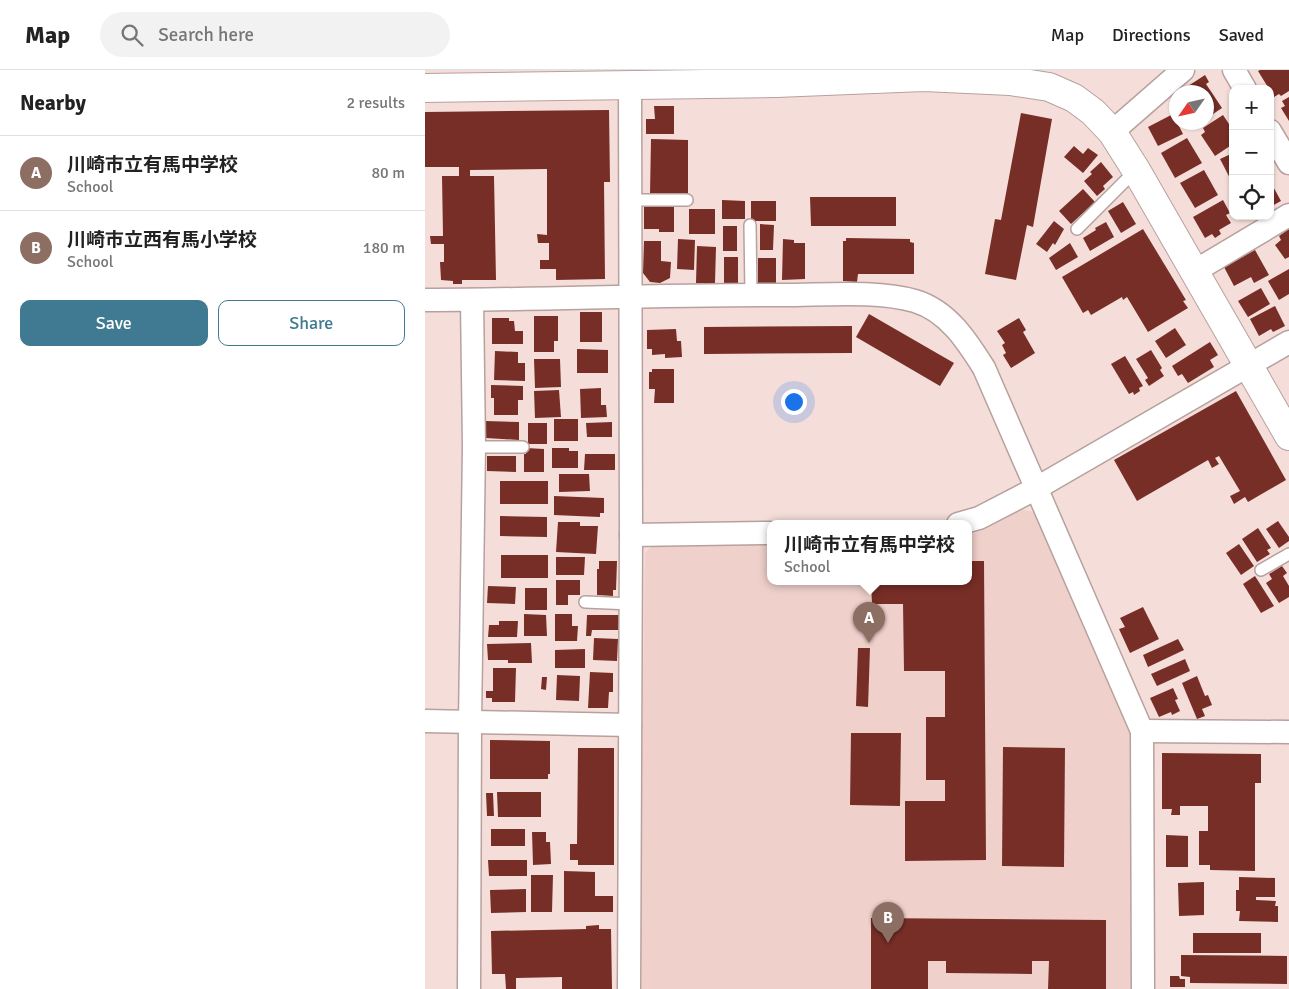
<!DOCTYPE html>
<meta charset="utf-8">
<style>
body{margin:0;font-family:Signika,"Noto Sans JP",sans-serif;background:#f2f2f2;color:#222}
.controls{position:absolute;right:15px;top:15px;display:grid;overflow:hidden;border-radius:10px;box-shadow:0 1px 4px #0004}
.controls button{width:45px;height:45px;display:grid;place-items:center;padding:0;border:0;border-bottom:1px solid #e0e0e0;background:#fff;color:#222;font:25px sans-serif}
.compass{position:absolute;left:744px;top:15px;width:45px;height:45px;border-radius:50%;background:#fff;box-shadow:0 1px 4px #0004;rotate:236deg}
.you{position:absolute;left:368px;top:331px;width:18px;height:18px;margin:-12px;border:4px solid #fff;border-radius:50%;background:#1a73e8;box-shadow:0 0 0 8px #1a73e833}
.badge{display:grid;place-items:center;width:32px;height:32px;border-radius:50%;background:#3f7a92;color:#fff;font-size:16px;font-weight:700}
.pin{position:absolute;translate:-50% -41px;filter:drop-shadow(0 1px 2px #0008)}
.pin::after{content:'';position:absolute;top:26px;width:18px;height:15px;background:inherit;clip-path:polygon(0 0,100% 0,50% 100%)}
.popup{position:absolute;left:342px;top:450px;width:205px;height:65px;box-sizing:border-box;display:grid;place-content:center;border-radius:10px;background:#fff;filter:drop-shadow(0 1px 4px #0005);font-size:16px;white-space:nowrap;color:#767676}
.popup b{font-size:19px;color:#222}
.popup::after{content:'';position:absolute;left:50%;top:100%;margin-left:-10px;border:10px solid transparent;border-top-color:#fff}
.list{margin:0;padding:0;list-style:none}
h2{display:flex;justify-content:space-between;align-items:center;height:65px;margin:0;padding:0 20px;font-size:21px}
h2 small{font-size:16px;font-weight:400;color:#767676}
.list li{display:grid;grid-template-columns:32px 1fr auto;gap:15px;align-items:center;box-sizing:border-box;height:75px;padding:0 20px;border-top:1px solid #e0e0e0}
.list b{display:block;font-size:19px;white-space:nowrap}
.list p{margin:0;font-size:16px;white-space:nowrap;color:#767676}
.list em{font-size:16px;font-style:normal;color:#767676}
.actions{display:flex;gap:10px;padding:15px 20px}
.actions a{flex:1;padding:11px 0;border:1px solid #3f7a92;border-radius:10px;text-align:center;font-size:18px;color:#3f7a92}
.actions .main{background:#3f7a92;color:#fff}
.icon{flex:none;width:28px;height:28px;fill:none;stroke:currentColor;stroke-width:2;stroke-linecap:round;stroke-linejoin:round}
.map{position:relative;flex:none;width:864px;height:919px;overflow:hidden}
header{display:flex;align-items:center;gap:30px;box-sizing:border-box;height:70px;padding:0 25px;background:#fff;border-bottom:1px solid #e0e0e0}
header strong{font-size:24px}
nav{display:flex;gap:28px;margin-inline-start:auto;font-size:18px}
.search{width:350px;height:45px;background:#f2f2f2;display:flex;align-items:center;gap:12px;box-sizing:border-box;padding:0 18px;border-radius:28px;color:#767676;font-size:19px}
main{display:flex}
aside{flex:1;background:#fff}
.map>svg:first-child{display:block}
</style>
<header>
<strong>Map</strong>
<div class="search"><svg class="icon" aria-label="search" viewBox="0 0 24 24"><circle cx="10" cy="10" r="6"/><path d="M15 15l6 6"/></svg>Search here</div>
<nav><a>Map</a><a>Directions</a><a>Saved</a></nav>
</header>
<main>
<aside>
<h2>Nearby<small>2 results</small></h2>
<ul class="list">
<li><span class="badge" style="background:#8d6e63">A</span><div><b>川崎市立有馬中学校</b><p>School</p></div><em>80 m</em></li>
<li><span class="badge" style="background:#8d6e63">B</span><div><b>川崎市立西有馬小学校</b><p>School</p></div><em>180 m</em></li>
</ul>
<div class="actions"><a class="main">Save</a><a>Share</a></div>
</aside>
<div class="map">
<svg width="864" height="919" viewBox="0 0 864 919">
<rect width="100%" height="100%" fill="#f5deda"/>
<path fill="#efd0cb" d="M597 440 612 442 709 663V919H217L215 820 220 483 230 473 345 471V512H543V465L553 462Z"/>
<g fill="#772e26">
<path d="M835 0H864V21L856 26 854 24 849 27 833 1Z"/>
<path d="M780 5 784 12 781 14 797 38 782 48V22H759L757 20Z"/>
<path d="M864 27V51L856 38 860 36 857 31Z"/>
<path d="M229 36H249V64H221V49H230Z"/>
<path d="M184 40 185 112H179L180 209 131 210V199H115V190H124V173H113L112 164 122 165V99L45 100V106H69L71 210H37V214H28V211L16 210 15 192H19V174H6L5 166H18L17 106H34V97H0V42Z"/>
<path d="M596 43 627 49 608 157 602 155 591 210 560 204 570 149 576 150Z"/>
<path d="M748 44 758 64 733 76 723 57Z"/>
<path d="M798 45 808 60V74L790 86 776 65 780 62 778 58Z"/>
<path d="M762 68 777 93 750 108 736 83Z"/>
<path d="M226 69 263 70V125L225 124Z"/>
<path d="M649 76 658 84 663 78 673 85 658 103 639 87Z"/>
<path d="M808 83V114L795 89Z"/>
<path d="M676 92 688 107 678 116 680 119 672 126 659 111 667 104 665 102Z"/>
<path d="M779 100 793 125 770 138 755 113Z"/>
<path d="M845 111 856 131 845 137Z"/>
<path d="M658 119 670 132 646 154 634 141Z"/>
<path d="M385 127H471V156H386Z"/>
<path d="M297 130 320 131V149H297Z"/>
<path d="M798 130 805 143 801 145 806 153 794 160 796 164 790 168 787 164 780 168 768 147Z"/>
<rect x="326" y="131" width="25" height="20"/>
<path d="M698 132 711 154 696 163 683 141Z"/>
<path d="M219 137H249V162H234V159H219Z"/>
<rect x="264" y="139" width="26" height="25"/>
<path d="M629 151 639 159 630 175 628 173 622 182 611 174Z"/>
<path d="M681 152 689 167 665 181 658 168 671 160 670 158Z"/>
<path d="M335 154 349 155 348 180H335Z"/>
<rect x="298" y="156" width="14" height="25"/>
<path d="M718 159 761 230 758 231 763 238 723 262 702 227 698 230 697 227 666 245 663 240 658 243 637 207Z"/>
<path d="M864 159V187L860 189 850 175 856 170 854 166Z"/>
<path d="M421 168 485 169V172L489 173V204H433L432 212 418 211V171H421Z"/>
<path d="M253 169 270 170 269 200 252 199Z"/>
<path d="M358 169 369 170V173H380V209L357 210Z"/>
<path d="M219 171H236V191L246 192 245 208 235 213 225 212 218 203Z"/>
<path d="M645 173 653 187 631 200 624 188Z"/>
<path d="M272 176 291 177 290 213H271Z"/>
<path d="M830 180 844 205 829 213 826 207 809 216 799 197Z"/>
<rect x="299" y="187" width="14" height="27"/>
<rect x="333" y="188" width="18" height="26"/>
<path d="M864 199V224L854 230 843 211Z"/>
<path d="M836 218 845 234 823 247 813 231Z"/>
<path d="M850 236 860 256 848 262 846 259 834 266 825 249Z"/>
<rect x="155" y="242" width="22" height="30"/>
<path d="M444 244 529 293 515 316 431 267Z"/>
<path d="M109 246H133V271H129V282H109Z"/>
<path d="M67 248H84V251H89L90 261H98V274H67Z"/>
<path d="M594 248 601 260 598 262 610 283 586 298 578 285 581 283 577 275 580 273 572 261Z"/>
<path d="M427 256V283L279 284V257Z"/>
<path d="M750 258 761 275 741 288 730 271Z"/>
<path d="M251 259 252 271H256L257 287 240 288V284L227 285V279H222V260Z"/>
<path d="M785 272 793 285 785 290 789 297 763 313 757 304 753 306 747 296Z"/>
<path d="M152 279 183 280V303H152Z"/>
<path d="M726 280 737 298 735 300 739 306 724 316 720 310 723 308 711 289Z"/>
<path d="M70 281 93 282V293H100V311L69 310Z"/>
<path d="M700 286 718 316 714 318 715 321 709 325 708 322 704 324 686 294Z"/>
<path d="M109 289H135L136 317 110 318Z"/>
<path d="M227 299H249V333H229L230 319H224V302H227Z"/>
<path d="M66 315 98 316V330H93V345H69V328H66Z"/>
<path d="M176 318V335H181L182 347 156 348 155 319Z"/>
<path d="M134 320 136 347 110 348 109 321Z"/>
<path d="M811 321 861 410 823 432 820 427 809 434 805 426 815 421 794 386 790 388 794 394 787 398 783 390 712 431 689 390Z"/>
<rect x="129" y="349" width="24" height="22"/>
<path d="M61 351 94 352V370L61 368Z"/>
<path d="M187 352V367H162L161 353Z"/>
<rect x="103" y="353" width="19" height="21"/>
<path d="M101 378 119 379V402H99V384H101Z"/>
<path d="M127 378H144V381H153V398H127Z"/>
<path d="M160 384H190V400H159Z"/>
<path d="M62 386H91V402L62 401Z"/>
<path d="M134 404H164L165 421 134 422Z"/>
<rect x="75" y="411" width="48" height="23"/>
<path d="M129 426 179 428V443H175V447L129 445Z"/>
<path d="M75 446 122 447V467L75 466Z"/>
<path d="M853 451 864 467V471L854 478 841 459Z"/>
<path d="M133 452H155V456H173L171 484 131 482Z"/>
<path d="M833 458 846 478 842 480 845 484 832 492 817 469Z"/>
<path d="M814 474 829 496 816 505 801 483Z"/>
<rect x="76" y="485" width="47" height="23"/>
<path d="M131 487H160L159 505H131Z"/>
<path d="M174 491H192L191 520H188V526L172 525V499H174Z"/>
<path d="M543 491H559L561 790 480 791V731H520V710H501V647H520V601H479L478 534H447L446 512H543Z"/>
<path d="M857 496 862 503 858 506 864 516V527L854 533 841 513 847 509 844 504Z"/>
<path d="M830 506 849 536 836 543 818 514Z"/>
<path d="M131 510H155V525H143V535H131Z"/>
<path d="M63 516 91 517 90 534 62 533Z"/>
<rect x="100" y="518" width="22" height="22"/>
<path d="M718 537 734 569 705 583 694 559 700 557 695 548Z"/>
<path d="M99 544 121 545 122 566H99Z"/>
<path d="M130 544H147V556H153L152 571H130Z"/>
<path d="M162 545H195V560H167L166 566H161Z"/>
<path d="M74 551H93L92 567H63L64 555H74Z"/>
<path d="M169 568 193 569 192 591 168 590Z"/>
<path d="M753 569 759 580 723 597 718 585Z"/>
<path d="M106 573 107 593H83V590H63L62 574Z"/>
<path d="M433 578H445L443 637 431 636Z"/>
<path d="M160 579V598H130V580Z"/>
<path d="M760 589 765 601 732 616 726 604Z"/>
<path d="M68 598H91L90 632H67V628H61V621H68Z"/>
<path d="M165 602 188 603V622H184L183 638H163Z"/>
<path d="M132 605 155 606 154 631 131 630Z"/>
<path d="M772 606 780 626 783 625 787 635 777 639 780 646 772 649 757 613Z"/>
<path d="M117 607H122L121 620 116 619Z"/>
<path d="M748 618 753 629 750 630 755 641 747 645 746 642 734 647 725 628Z"/>
<path d="M426 663H476L475 736 425 735Z"/>
<path d="M65 670 125 671V704H123V709H65Z"/>
<path d="M578 677 640 678 639 797 577 796Z"/>
<path d="M153 678H189V795H153V790H145V774H152Z"/>
<path d="M737 683 836 684V713H830V801L785 800V795H774V761H783V736H755V745H746L747 739H737Z"/>
<path d="M72 722H116V747H73Z"/>
<path d="M61 723H68L69 746H62Z"/>
<rect x="66" y="759" width="34" height="17"/>
<path d="M107 762H121V772H125L126 794 108 795Z"/>
<path d="M741 765 763 766V797H741Z"/>
<path d="M63 790H102V806H64Z"/>
<path d="M139 801 170 802V826H188V842H139Z"/>
<path d="M106 805H128L127 842H106Z"/>
<path d="M814 807 850 808V827H831V830L851 831 850 836H853V852L814 851 815 841H811V820H814Z"/>
<path d="M779 812V845L754 846 753 813Z"/>
<path d="M101 819V842L66 843 65 820Z"/>
<path d="M446 848 681 850V919H623L624 891H607V904L521 903V891H503V919H446Z"/>
<path d="M174 855V859H186L187 919H137V907L91 908V919H81L80 904H67L66 861 161 859V856Z"/>
<rect x="768" y="863" width="68" height="20"/>
<path d="M756 885 862 886V914L765 913V907L756 906Z"/>
<path d="M745 906H754L755 909H760V917H745Z"/>
</g>
<g fill="none" stroke-linecap="round" stroke-linejoin="round">
<g stroke="#b7a19e" stroke-width="14">
<g id="lane">
<path d="M205 130H262"/>
<path d="M325 155 326 224"/>
<path d="M652 159 711 100"/>
<path d="M49 377H98"/>
<path d="M836 500 864 484"/>
<path d="M160 532 206 534"/>
</g>
</g>
<g stroke="#b7a19e" stroke-width="25">
<g id="street">
<path d="M809 0 820 19"/>
<path d="M845 61 864 93"/>
<path d="M687 62 758 0"/>
<path d="M770 201 864 145"/>
<path d="M0 230C120 230 239 224 359 225 398 225 453 220 490 231 523 241 542 271 559 298L717 661 718 919"/>
<path d="M533 454 554 448 610 419 864 272"/>
<path d="M206 465 345 463"/>
<path d="M0 651 205 655"/>
<path d="M717 661 864 662"/>
<path d="M44 919 45 652 49 377 47 230"/>
<path d="M204 919 206 465 205 16"/>
</g>
</g>
<g stroke="#b7a19e" stroke-width="30">
<path id="secondary" d="M0 18 351 13 499 7 585 11 624 17 649 28 668 42 687 62 711 100 864 366"/>
</g>
<use href="#lane" stroke="#fff" stroke-width="11"/>
<use href="#street" stroke="#fff" stroke-width="22"/>
<use href="#secondary" stroke="#fff" stroke-width="28"/>
</g>
</svg>
<div class="controls">
<button>+</button>
<button>−</button>
<button><svg class="icon" aria-label="locate" viewBox="0 0 24 24"><circle cx="12" cy="12" r="6"/><path d="M12 2v4M12 18v4M2 12h4M18 12h4"/></svg></button>
</div>
<svg class="compass" viewBox="-18 -18 36 36"><path d="M0-13l5 13h-10z" fill="#e53935"/><path d="M0 13l5-13h-10z" fill="#767676"/></svg>
<div class="you"></div>
<div class="pin badge" style="left:444px;top:573px;background:#8d6e63">A</div>
<div class="popup"><b>川崎市立有馬中学校</b>School</div>
<div class="pin badge" style="left:463px;top:873px;background:#8d6e63">B</div>
</div>
</main>
